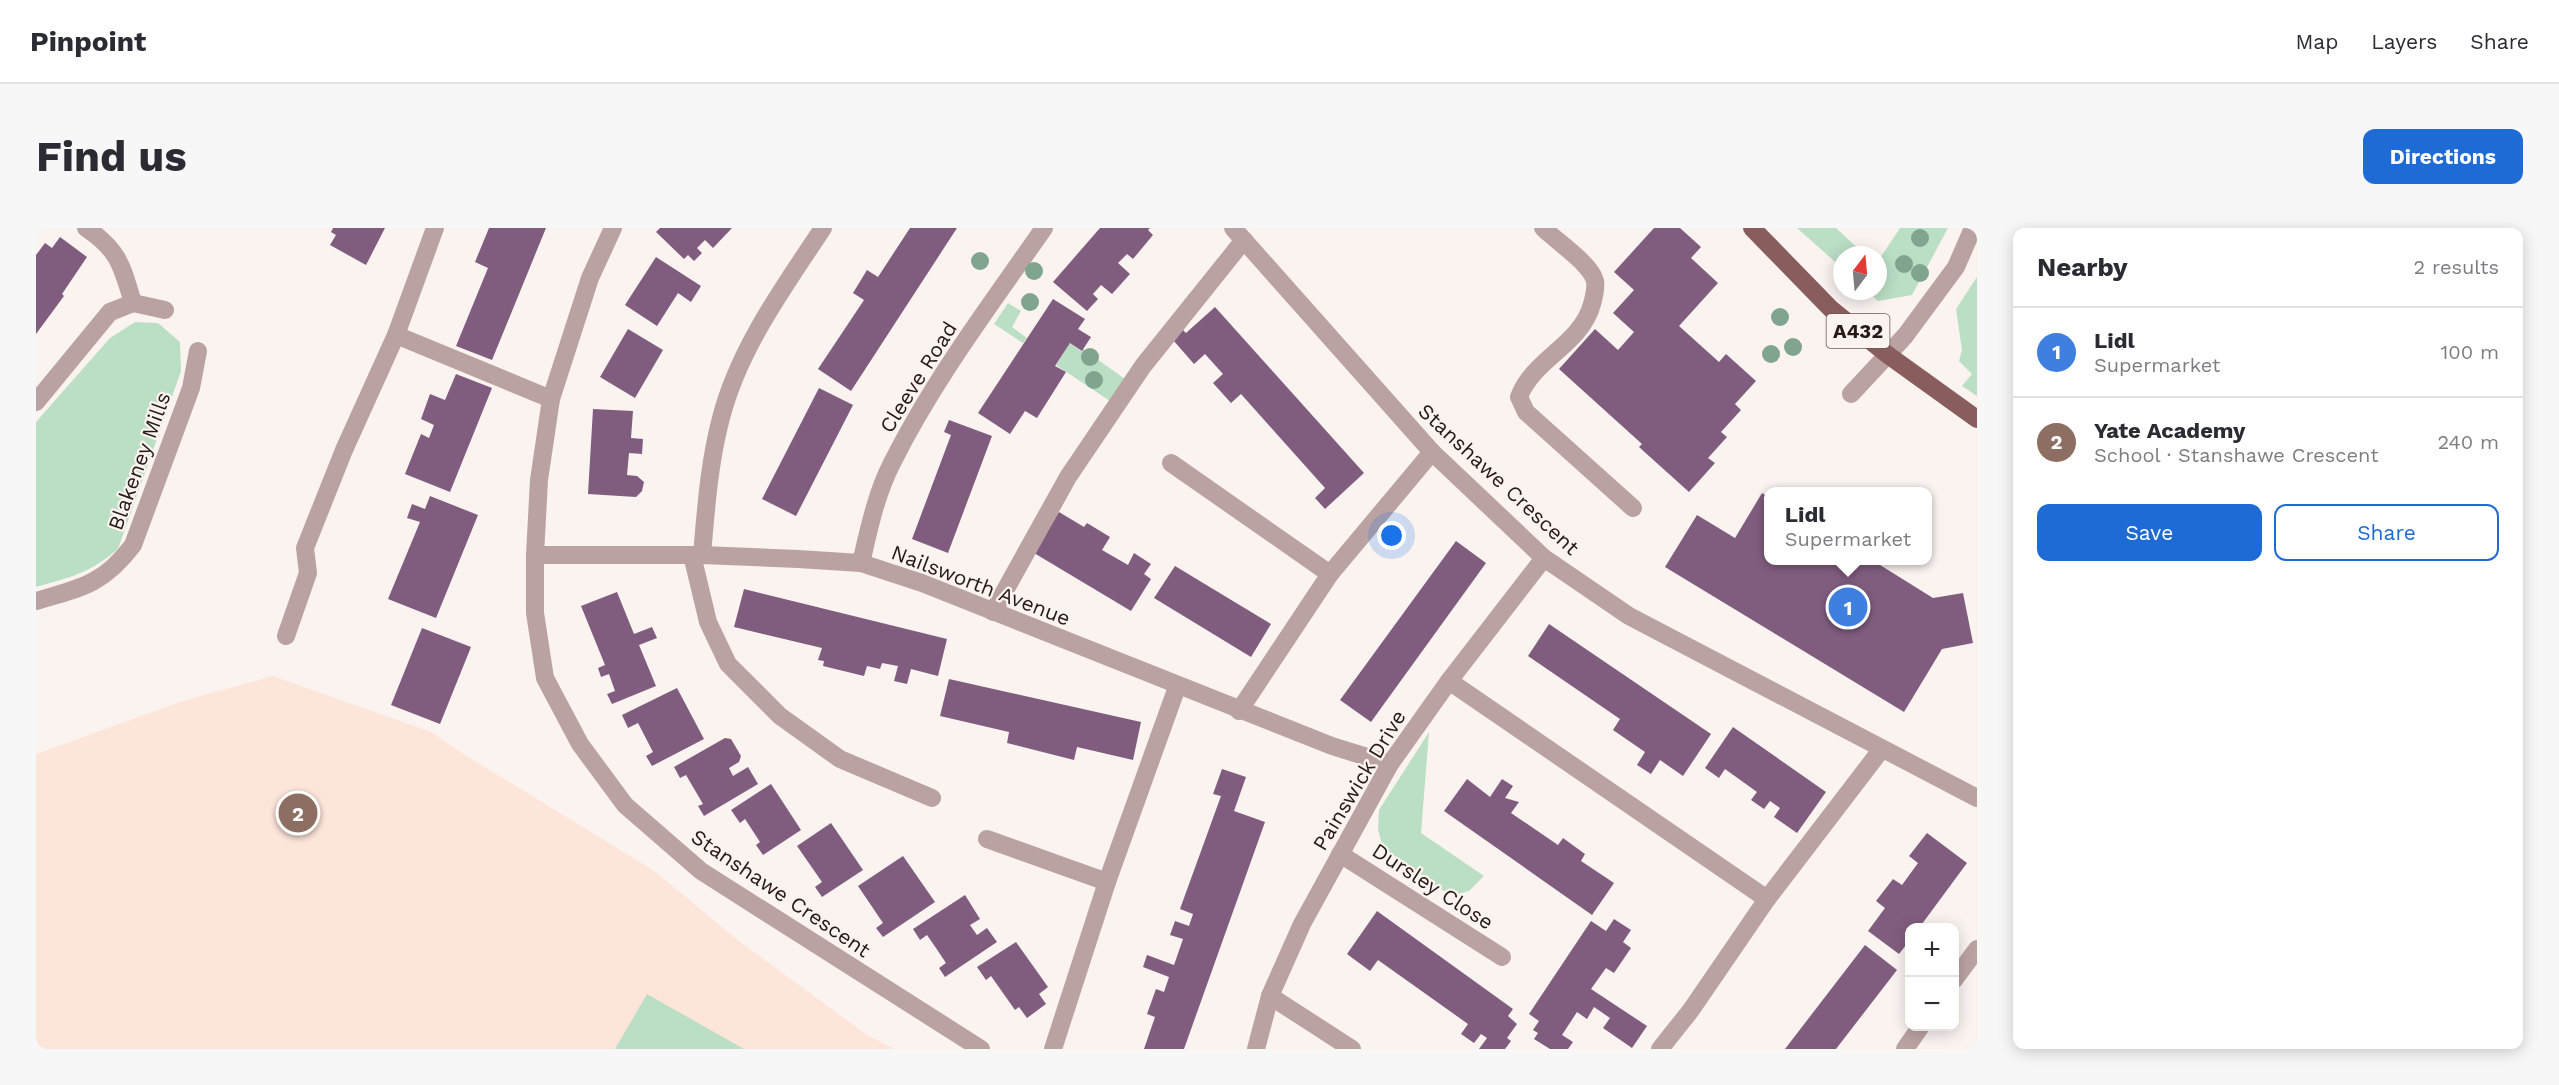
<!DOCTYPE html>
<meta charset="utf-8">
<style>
body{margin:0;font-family:"Work Sans",sans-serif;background:#f7f7f7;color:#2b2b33}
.controls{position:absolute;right:18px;bottom:18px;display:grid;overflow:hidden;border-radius:12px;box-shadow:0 3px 15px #0003}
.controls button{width:54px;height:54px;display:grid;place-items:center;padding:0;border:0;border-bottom:2px solid #e1e1e2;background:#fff;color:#2b2b33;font:30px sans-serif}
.compass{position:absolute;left:1797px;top:18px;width:54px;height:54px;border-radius:50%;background:#fff;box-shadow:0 3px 15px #0003;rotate:16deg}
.you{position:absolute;left:1356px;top:308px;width:21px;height:21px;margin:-15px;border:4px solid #fff;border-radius:50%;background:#1a73e8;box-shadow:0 0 0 9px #1a73e833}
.badge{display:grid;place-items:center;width:39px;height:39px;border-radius:50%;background:#1e6bd5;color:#fff;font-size:20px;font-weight:700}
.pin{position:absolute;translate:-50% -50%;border:3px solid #fff;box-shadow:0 2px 6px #0006}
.popup{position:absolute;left:1728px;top:259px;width:168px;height:78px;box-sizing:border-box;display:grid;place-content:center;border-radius:12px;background:#fff;filter:drop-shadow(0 2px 4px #0005);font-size:20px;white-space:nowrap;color:#7c7c81}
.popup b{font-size:22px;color:#2b2b33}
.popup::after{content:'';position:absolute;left:50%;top:100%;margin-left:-12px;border:12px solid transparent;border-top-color:#fff}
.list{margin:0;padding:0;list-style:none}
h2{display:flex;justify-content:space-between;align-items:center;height:78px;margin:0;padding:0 24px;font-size:26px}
h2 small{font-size:20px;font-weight:400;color:#7c7c81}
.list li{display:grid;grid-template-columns:39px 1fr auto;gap:18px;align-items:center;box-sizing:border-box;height:90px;padding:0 24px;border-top:2px solid #e1e1e2}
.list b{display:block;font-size:22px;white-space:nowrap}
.list p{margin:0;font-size:20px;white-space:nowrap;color:#7c7c81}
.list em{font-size:20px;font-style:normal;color:#7c7c81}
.actions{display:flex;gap:12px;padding:18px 24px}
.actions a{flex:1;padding:14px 0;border:2px solid #1e6bd5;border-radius:12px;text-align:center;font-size:21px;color:#1e6bd5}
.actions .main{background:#1e6bd5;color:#fff}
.map{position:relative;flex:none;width:1941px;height:821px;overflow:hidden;border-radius:12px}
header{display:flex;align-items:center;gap:36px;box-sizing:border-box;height:84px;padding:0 30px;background:#fff;border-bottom:2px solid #e1e1e2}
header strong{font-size:28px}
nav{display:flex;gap:33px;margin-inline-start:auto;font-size:21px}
.intro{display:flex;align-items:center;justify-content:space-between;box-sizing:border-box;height:144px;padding:0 36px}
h1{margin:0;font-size:42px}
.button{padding:15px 27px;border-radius:12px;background:#1e6bd5;color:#fff;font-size:21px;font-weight:700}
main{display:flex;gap:36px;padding:0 36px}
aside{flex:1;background:#fff;border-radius:12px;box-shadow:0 3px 15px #0003}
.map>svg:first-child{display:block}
</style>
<header>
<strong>Pinpoint</strong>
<nav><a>Map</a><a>Layers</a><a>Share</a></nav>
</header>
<div class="intro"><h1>Find us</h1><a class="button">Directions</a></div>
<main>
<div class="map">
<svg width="1941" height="821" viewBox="0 0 1941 821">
<rect width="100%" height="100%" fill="#faf3f0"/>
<path fill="#fde5da" d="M237 448 395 504 429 527 617 642 703 713 831 807 859 821H0V526L147 473Z"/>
<g fill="#badfc5">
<path d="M1761 0H1800L1829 27H1806V40Z"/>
<path d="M1864 0H1912L1876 67 1842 73 1831 63H1842V33Z"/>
<path d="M1941 49V168L1926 158 1936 146 1923 133 1926 122 1920 81Z"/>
<path d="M972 75 985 83 976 99 991 110 987 115 958 96Z"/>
<path d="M99 94 122 95 144 114 145 143 82 321C54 345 35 349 0 359V194L74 110Z"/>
<path d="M1034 115 1045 123 1047 121 1089 151 1074 173 1020 137Z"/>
<path d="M1393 504 1385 605 1448 648 1433 663 1422 666 1409 664 1352 623 1345 613 1342 601 1343 582Z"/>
<path d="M611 766 708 821H579Z"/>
</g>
<g fill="#805d7f">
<path d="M297 0H349L330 37 294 17 300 7 295 4Z"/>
<path d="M453 0H510L456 132 420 118 452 40 439 34Z"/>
<path d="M624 0H696L677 20 669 12 661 20 666 25 658 33 652 27 648 31 620 4Z"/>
<path d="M874 0H921L815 163 782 141 828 72 817 65 831 42 842 49Z"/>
<path d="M1064 0H1114L1112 2 1117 7 1097 31 1091 26 1082 35 1094 46 1076 66 1065 57 1057 66 1062 71 1051 83 1017 54Z"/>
<path d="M1618 0H1644L1665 19 1655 30 1682 55 1643 98 1683 134 1690 126 1720 153 1699 176 1705 182 1685 204 1691 209 1672 230 1679 235 1653 264 1603 219 1606 216 1523 141 1559 101 1582 122 1598 104 1577 85 1598 62 1578 44Z"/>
<path d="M24 9 51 29 26 66 28 68 0 106V27L9 15 16 20Z"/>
<path d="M620 29 665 58 655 74 642 65 621 98 589 77Z"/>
<path d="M1017 71 1049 91 1042 101 1055 109 1046 123 1034 115 1019 138 1030 144 1001 190 989 183 974 206 942 185Z"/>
<path d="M1179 79 1328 245 1289 281 1279 270 1289 260 1205 166 1195 175 1177 155 1187 146 1169 126 1158 136 1137 112 1147 102 1150 105Z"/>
<path d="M592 101 627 122 599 170 564 149Z"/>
<path d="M420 146 456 160 414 264 369 246 385 206 393 210 398 197 385 191 394 166 409 172Z"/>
<path d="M783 160 817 177 760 288 726 271Z"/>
<path d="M557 181 597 183 595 210 607 211 606 226 593 225 591 247 601 248 608 254 606 263 600 269 552 266Z"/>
<path d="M913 192 956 208 912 325 876 311 915 207 908 204Z"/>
<path d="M1726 265 1732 269V332H1836L1897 370 1927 365 1937 415 1906 421 1868 484 1629 339 1661 287 1699 310Z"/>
<path d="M394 268 442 287 400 390 352 371 384 294 371 290 376 276 389 281Z"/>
<path d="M1023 284 1048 299 1051 295 1074 309 1066 322 1092 337 1098 325 1115 336 1108 346 1115 351 1095 383 998 325Z"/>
<path d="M1420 313 1450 335 1335 494 1304 472Z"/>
<path d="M1139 338 1235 396 1215 429 1118 370Z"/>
<path d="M708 361 911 411 902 448 875 441 871 456 858 453 862 438 846 435 844 441 831 438 828 448 787 438 788 433 782 432 786 420 698 399Z"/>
<path d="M581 364 598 406 616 399 621 410 603 417 620 458 576 476 571 466 579 463 573 446 565 449 562 440 569 437 545 378Z"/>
<path d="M1513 396 1675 506 1647 548 1624 532 1615 546 1601 537 1609 524 1577 502 1584 491 1492 428Z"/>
<path d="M386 400 435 419 404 496 355 477Z"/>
<path d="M913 451 1105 494 1097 532 1041 519 1038 532 971 515 973 504 904 488Z"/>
<path d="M641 460 668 511 616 538 610 528 617 524 602 495 592 500 586 487Z"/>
<path d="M1697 499 1790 564 1761 605 1738 589 1744 580 1734 573 1728 581 1715 572 1721 564 1689 541 1683 550 1669 540Z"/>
<path d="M689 510 695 511 705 528 703 534 693 540 697 548 712 539 722 556 668 588 662 578 667 576 650 547 644 550 638 539Z"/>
<path d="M1186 541 1210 549 1198 583 1229 594 1148 821H1108L1119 789 1111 786 1120 761 1128 764 1133 749 1107 739 1111 727 1138 737 1147 711 1134 707 1139 693 1153 698 1157 686 1144 681 1185 568 1177 566Z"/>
<path d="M1431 551 1454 569 1466 551 1477 558 1469 570 1483 574 1475 585 1522 617 1527 610 1549 626 1545 633 1578 655 1556 687 1408 583Z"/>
<path d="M735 556 765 602 727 627 720 617 724 614 709 591 704 595 695 582Z"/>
<path d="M795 595 827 642 786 669 779 659 786 654 761 618Z"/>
<path d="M1891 605 1931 635 1883 700H1874V712L1863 726 1832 703 1849 680 1840 673 1857 651 1866 657 1882 635 1873 628Z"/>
<path d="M867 628 899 674 847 709 840 700 847 695 822 658Z"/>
<path d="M929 667 944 691 934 697 941 707 951 700 961 714 909 749 903 740 910 735 900 720 891 707 884 712 877 701Z"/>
<path d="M1341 683 1477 781 1472 788 1481 796 1471 810 1475 813 1469 821H1443L1451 810 1445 806 1438 815 1425 806 1432 796 1342 732 1334 743 1311 726Z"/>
<path d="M1578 691 1595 702 1587 714 1595 720 1578 745 1570 740 1555 761 1611 798 1596 820 1567 800 1574 790 1558 779 1551 791 1541 784 1526 807 1537 814 1532 821H1514L1498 811 1502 805 1497 802 1503 793 1493 786 1555 693 1570 703Z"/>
<path d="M980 714 1012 759 1003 766 1010 776 991 790 983 779 979 782 955 748 950 752 941 739Z"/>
<path d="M1829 717 1861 742 1800 821H1749Z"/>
</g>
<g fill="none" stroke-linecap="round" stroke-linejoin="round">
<g stroke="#bba2a2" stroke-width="18">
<path d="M50 0C83 22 86 38 97 75"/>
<path d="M577 0 554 50 515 171 503 252 499 327V385L509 450 544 516 589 577 665 643 945 821"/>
<path d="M1197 0 1396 224 1508 330 1593 388 1941 570"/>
<path d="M1507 0C1520 13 1555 36 1559 53 1560 59 1558 69 1556 76 1545 117 1497 131 1483 169L1490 184 1597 280"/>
<path d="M360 107 515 171"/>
<path d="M1815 166 1869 108 1920 39 1937 0"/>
<path d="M0 174 74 84 97 75 129 82"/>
<path d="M1135 235 1294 346"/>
<path d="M499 327H666L762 331 825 335 886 355 1296 518 1354 536"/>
<path d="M656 327 672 394 692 436 744 488 804 531 896 570"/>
<path d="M666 327C670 281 673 235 685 190 703 120 748 59 787 0"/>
<path d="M825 335C833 301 840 266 856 235 898 151 955 76 1008 0"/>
<path d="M0 373C45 360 68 356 97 317L155 160 162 123"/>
<path d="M957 384 1032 249 1107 138 1208 12"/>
<path d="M250 408 272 345 269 320 308 222 360 107 399 0"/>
<path d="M1413 453 1731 671"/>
<path d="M1203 483 1294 346 1396 224"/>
<path d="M951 611 1071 654"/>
<path d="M1304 626 1466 729"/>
<path d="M1918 752 1941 721"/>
<path d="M1234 768 1316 821"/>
<path d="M1017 821 1071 654 1141 459"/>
<path d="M1220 821 1234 768 1266 696 1354 536 1413 453 1508 330"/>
<path d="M1624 821 1655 782 1731 671 1845 522"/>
<path d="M1869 821 1885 798"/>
</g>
<path stroke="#895d5e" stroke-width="18" d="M1716 0 1795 81 1852 127 1941 191"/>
</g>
<g fill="#80a58e">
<circle cx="1884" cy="10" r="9"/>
<circle cx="944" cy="33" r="9"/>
<circle cx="1868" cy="36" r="9"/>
<circle cx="998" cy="43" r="9"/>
<circle cx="1884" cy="45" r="9"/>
<circle cx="994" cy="74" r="9"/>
<circle cx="1744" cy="89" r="9"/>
<circle cx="1757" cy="119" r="9"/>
<circle cx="1735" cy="126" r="9"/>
<circle cx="1054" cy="129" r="9"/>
<circle cx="1058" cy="152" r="9"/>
</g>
<g text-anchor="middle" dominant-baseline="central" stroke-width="4.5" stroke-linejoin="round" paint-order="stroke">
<rect fill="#faf3f0" stroke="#665b57" stroke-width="1.5" x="1790.5" y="86" width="63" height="34" rx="4.5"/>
<g font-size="20" font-weight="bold" fill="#261a16">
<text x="1822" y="103">A432</text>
</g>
<g font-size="21" fill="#261a16" stroke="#faf3f0">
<text transform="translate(882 149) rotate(-58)">Cleeve Road</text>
<text transform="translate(103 233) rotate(-70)">Blakeney Mills</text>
<text transform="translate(1463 251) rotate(43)">Stanshawe Crescent</text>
<text transform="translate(945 357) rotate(21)">Nailsworth Avenue</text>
<text transform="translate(1323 552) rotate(-59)">Painswick Drive</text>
<text transform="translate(1397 658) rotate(33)">Dursley Close</text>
<text transform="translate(745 665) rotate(34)">Stanshawe Crescent</text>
</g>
</g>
</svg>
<div class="controls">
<button>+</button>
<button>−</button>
</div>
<svg class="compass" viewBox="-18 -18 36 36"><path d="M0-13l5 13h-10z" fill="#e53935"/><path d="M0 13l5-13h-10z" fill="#7c7c81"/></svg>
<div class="you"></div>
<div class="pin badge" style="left:1812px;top:379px;background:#3f7fe0">1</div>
<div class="popup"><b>Lidl</b>Supermarket</div>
<div class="pin badge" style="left:262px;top:585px;background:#8d6e63">2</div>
</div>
<aside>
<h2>Nearby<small>2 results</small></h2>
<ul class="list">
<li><span class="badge" style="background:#3f7fe0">1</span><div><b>Lidl</b><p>Supermarket</p></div><em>100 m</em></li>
<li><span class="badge" style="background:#8d6e63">2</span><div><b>Yate Academy</b><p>School · Stanshawe Crescent</p></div><em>240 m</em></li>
</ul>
<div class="actions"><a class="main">Save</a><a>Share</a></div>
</aside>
</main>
